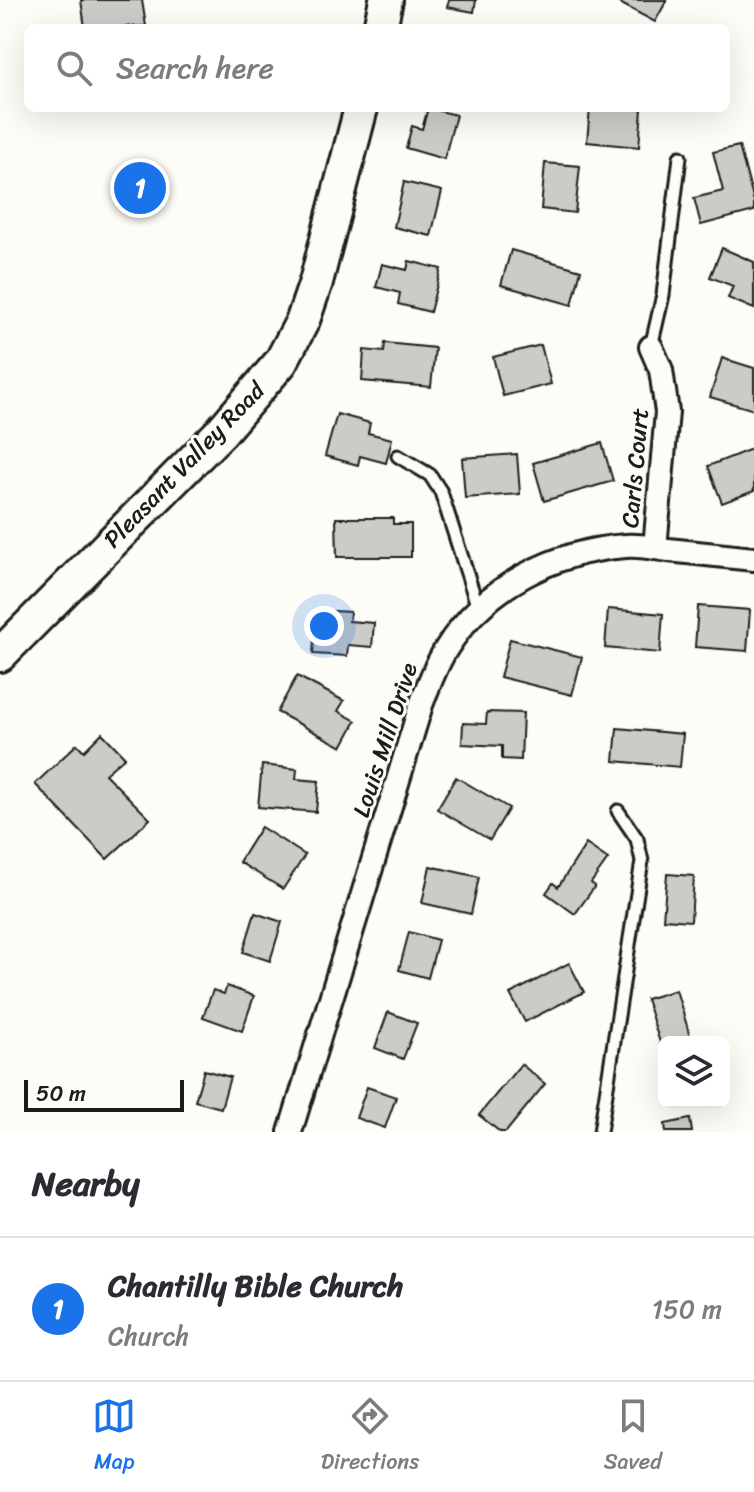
<!DOCTYPE html>
<style>
body{margin:0;font-family:Sriracha,sans-serif;background:#f7f7f7;color:#2b2b33}
.controls{position:absolute;right:24px;bottom:24px;display:grid;overflow:hidden;border-radius:12px;box-shadow:0 8px 32px #0002}
.controls button{width:72px;height:72px;display:grid;place-items:center;padding:0;border:0;border-bottom:2px solid #e1e1e2;background:#fff;color:#2b2b33;font:40px sans-serif}
.scale{position:absolute;left:24px;bottom:20px;width:160px;box-sizing:border-box;padding-left:8px;border:4px solid #1c1c1c;border-top:0;font-size:22px;line-height:28px;white-space:nowrap;color:#1c1c1c;-webkit-text-stroke:6px #fdfcf7;paint-order:stroke}
.you{position:absolute;left:324px;top:626px;width:28px;height:28px;margin:-20px;border:6px solid #fff;border-radius:50%;background:#1a73e8;box-shadow:0 0 0 12px #1a73e833}
.badge{display:grid;place-items:center;width:52px;height:52px;border-radius:50%;background:#1a73e8;color:#fff;font-size:26px;font-weight:700}
.pin{position:absolute;translate:-50% -50%;border:4px solid #fff;box-shadow:0 2px 8px #0006}
.list{margin:0;padding:0;list-style:none}
h2{display:flex;justify-content:space-between;align-items:center;height:104px;margin:0;padding:0 32px;font-size:34px}
h2 small{font-size:26px;font-weight:400;color:#7c7c81}
.list li{display:grid;grid-template-columns:52px 1fr auto;gap:24px;align-items:center;box-sizing:border-box;height:144px;padding:0 32px;border-top:2px solid #e1e1e2}
.list b{display:block;font-size:30px;white-space:nowrap}
.list p{margin:0;font-size:26px;white-space:nowrap;color:#7c7c81}
.list em{font-size:26px;font-style:normal;color:#7c7c81}
.icon{flex:none;width:44px;height:44px;fill:none;stroke:currentColor;stroke-width:2;stroke-linecap:round;stroke-linejoin:round}
.map{position:relative;flex:none;width:754px;height:1132px;overflow:hidden}
.search{position:absolute;background:#fff;box-shadow:0 8px 32px #0002;left:24px;right:24px;top:24px;height:88px;display:flex;align-items:center;gap:20px;box-sizing:border-box;padding:0 28px;border-radius:12px;color:#7c7c81;font-size:30px}
.sheet{height:248px;background:#fff}
nav{display:flex;justify-content:space-around;align-items:center;box-sizing:border-box;height:112px;border-top:2px solid #e1e1e2;background:#fff;font-size:22px;color:#7c7c81}
nav a{display:grid;justify-items:center;gap:4px}
nav .on{color:#1a73e8}
.map>svg:first-child{display:block}
</style>
<div class="map">
<svg width="754" height="1132" viewBox="0 0 754 1132">
<rect width="100%" height="100%" fill="#fdfcf7"/>
<filter id="ink" filterUnits="userSpaceOnUse"><feTurbulence type="fractalNoise" baseFrequency=".0125" numOctaves="2"/><feDisplacementMap in="SourceGraphic" scale="16" xChannelSelector="R" yChannelSelector="G"/><feConvolveMatrix kernelMatrix="1 2 1 2 8 2 1 2 1" color-interpolation-filters="sRGB"/></filter>
<g filter="url(#ink)">
<g fill="#cccbc8" stroke="#1c1c1c" stroke-width="2">
<path d="M81 0H142L146 26 85 28Z"/>
<path d="M449 0H476L474 12 447 7Z"/>
<path d="M614 0H667L655 22Z"/>
<path d="M428 108 456 115 444 159 406 148 412 126 422 129Z"/>
<path d="M590 108 642 109 639 147 587 142Z"/>
<path d="M739 146 754 202V211L701 225 694 198 723 191 713 152Z"/>
<path d="M545 163 580 166 575 213 541 209Z"/>
<path d="M404 182 442 191 431 236 394 227Z"/>
<path d="M722 248 754 262V309L728 298 733 286 710 277Z"/>
<path d="M511 250 581 270 572 305 501 285Z"/>
<path d="M409 261 441 269 430 312 398 304 400 293 376 287 382 264 407 270Z"/>
<path d="M385 343 435 348 431 387 362 381 364 350 384 352Z"/>
<path d="M541 345 551 384 503 396 493 357Z"/>
<path d="M722 358 754 368V410L710 397Z"/>
<path d="M337 414 370 423 368 433 392 439 386 463 360 456 358 465 325 456Z"/>
<path d="M602 443 613 481 544 501 533 463Z"/>
<path d="M754 448V491L722 503 708 466Z"/>
<path d="M517 454 520 494 465 498 462 458Z"/>
<path d="M336 518H393V524H411V557H337Z"/>
<path d="M698 606 750 610 747 651 695 647Z"/>
<path d="M608 609 663 614 660 653 605 648Z"/>
<path d="M316 610 350 612 349 621 374 623 372 647 348 645 347 656 313 654Z"/>
<path d="M510 639 582 657 572 695 500 677Z"/>
<path d="M297 676 344 701 338 711 356 721 342 747 277 712Z"/>
<path d="M487 712 523 713 521 760 502 759V746L462 744 463 723 486 724Z"/>
<path d="M617 728 683 734 680 767 614 761Z"/>
<path d="M102 733 125 757 105 774 150 819 107 859 35 784 77 744 84 751Z"/>
<path d="M262 765 297 769 296 779 319 781 316 812 258 807Z"/>
<path d="M456 777 509 808 490 840 437 809Z"/>
<path d="M261 827 305 855 283 889 239 862Z"/>
<path d="M586 844 608 859 591 883 595 886 575 914 546 893 553 883 558 887Z"/>
<path d="M430 866 479 877 471 914 422 903Z"/>
<path d="M667 874 694 876 691 921 663 919Z"/>
<path d="M255 913 282 922 270 961 243 952Z"/>
<path d="M409 932 438 940 428 978 399 970Z"/>
<path d="M569 963 584 992 525 1022 510 994Z"/>
<path d="M227 986 254 996 242 1031 203 1017 213 990 224 994Z"/>
<path d="M676 990 692 1042H664L663 1052 646 999Z"/>
<path d="M388 1012 417 1023 403 1059 375 1048Z"/>
<path d="M521 1064 545 1084 506 1132H500L479 1115Z"/>
<path d="M204 1070 230 1077 221 1108 195 1101Z"/>
<path d="M367 1087 396 1097 385 1128 356 1118Z"/>
<path d="M690 1119 692 1132H666L665 1124Z"/>
</g>
<g fill="none" stroke-linecap="round" stroke-linejoin="round">
<g stroke="#1c1c1c" stroke-width="17">
<g id="lane">
<path d="M651 347 663 295 680 157"/>
<path d="M398 456 430 475 441 492 479 611"/>
<path d="M600 1132 642 861 637 839 618 811"/>
</g>
</g>
<g stroke="#1c1c1c" stroke-width="28">
<g id="street">
<path d="M651 347 661 370 667 412 655 548"/>
<path d="M290 1132 421 705C428 686 435 667 446 649 484 587 554 551 626 546 640 545 655 548 668 550 697 553 725 556 754 559"/>
</g>
</g>
<g stroke="#1c1c1c" stroke-width="38">
<g id="secondary">
<path d="M380 28 386 0"/>
<path d="M0 655 220 433 281 362 303 320 316 282 361 108"/>
</g>
</g>
<use href="#lane" stroke="#fdfcf7" stroke-width="11"/>
<use href="#street" stroke="#fdfcf7" stroke-width="22"/>
<use href="#secondary" stroke="#fdfcf7" stroke-width="32"/>
</g>
</g>
<g text-anchor="middle" dominant-baseline="central" stroke-width="6" stroke-linejoin="round" paint-order="stroke">
<g font-size="24" fill="#1c1c1c" stroke="#fdfcf7">
<text transform="translate(184 465) rotate(-46)">Pleasant Valley Road</text>
<text transform="translate(635 468) rotate(-85)">Carls Court</text>
<text transform="translate(385 740) rotate(-72)">Louis Mill Drive</text>
</g>
</g>
</svg>
<div class="controls">
<button><svg class="icon" aria-label="layers" viewBox="0 0 24 24"><path d="M12 4l9 5-9 5-9-5zM3 14l9 5 9-5"/></svg></button>
</div>
<div class="scale">50 m</div>
<div class="you"></div>
<div class="pin badge" style="left:140px;top:188px">1</div>
<div class="search"><svg class="icon" aria-label="search" viewBox="0 0 24 24"><circle cx="10" cy="10" r="6"/><path d="M15 15l6 6"/></svg>Search here</div>
</div>
<section class="sheet">
<h2>Nearby<small></small></h2>
<ul class="list">
<li><span class="badge">1</span><div><b>Chantilly Bible Church</b><p>Church</p></div><em>150 m</em></li>
</ul>
</section>
<nav>
<a class="on"><svg class="icon" aria-label="map" viewBox="0 0 24 24"><path d="M3 6l6-2 6 2 6-2v14l-6 2-6-2-6 2zM9 4v14M15 6v14"/></svg>Map</a>
<a><svg class="icon" aria-label="directions" viewBox="0 0 24 24"><path d="M12 3l9 9-9 9-9-9zM9 14v-3h6M13 9l2 2-2 2"/></svg>Directions</a>
<a><svg class="icon" aria-label="saved" viewBox="0 0 24 24"><path d="M7 4h10v16l-5-4-5 4z"/></svg>Saved</a>
</nav>
